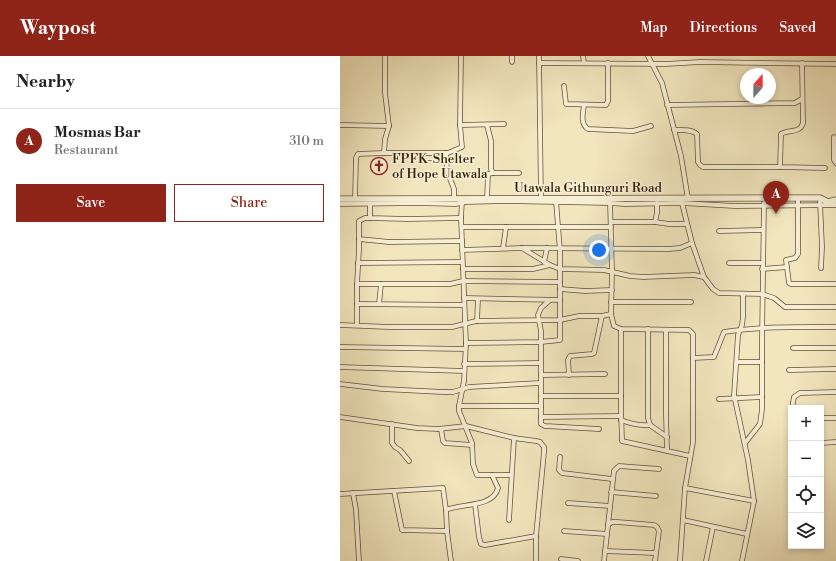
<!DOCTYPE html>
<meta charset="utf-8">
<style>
body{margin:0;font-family:"Libre Bodoni",serif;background:#f6f6f6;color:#202124}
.controls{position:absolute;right:12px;bottom:12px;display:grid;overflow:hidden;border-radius:0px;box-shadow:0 2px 6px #0003}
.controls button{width:36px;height:36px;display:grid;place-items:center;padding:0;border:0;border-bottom:1px solid #e0e0e0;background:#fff;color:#202124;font:20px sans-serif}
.compass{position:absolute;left:400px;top:12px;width:36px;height:36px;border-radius:50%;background:#fff;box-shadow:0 2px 6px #0003;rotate:21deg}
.you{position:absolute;left:259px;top:194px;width:14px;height:14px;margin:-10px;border:3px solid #fff;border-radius:50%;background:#1a73e8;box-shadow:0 0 0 6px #1a73e833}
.badge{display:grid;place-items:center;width:26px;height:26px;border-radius:50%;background:#8f2418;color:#fff;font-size:13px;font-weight:700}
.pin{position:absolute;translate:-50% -33px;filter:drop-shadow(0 1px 2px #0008)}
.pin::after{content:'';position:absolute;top:21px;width:14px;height:12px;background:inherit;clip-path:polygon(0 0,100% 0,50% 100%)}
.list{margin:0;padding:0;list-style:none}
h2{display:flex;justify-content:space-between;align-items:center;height:52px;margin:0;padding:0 16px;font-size:17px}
h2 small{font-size:13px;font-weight:400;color:#757577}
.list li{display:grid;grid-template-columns:26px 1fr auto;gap:12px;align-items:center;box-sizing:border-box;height:64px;padding:0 16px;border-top:1px solid #e0e0e0}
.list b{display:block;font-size:15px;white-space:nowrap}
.list p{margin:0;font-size:13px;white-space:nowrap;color:#757577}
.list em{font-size:13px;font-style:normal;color:#757577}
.actions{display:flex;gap:8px;padding:12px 16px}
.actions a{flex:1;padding:9px 0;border:1px solid #8f2418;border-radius:0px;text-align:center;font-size:14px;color:#8f2418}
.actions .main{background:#8f2418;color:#fff}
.icon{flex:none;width:22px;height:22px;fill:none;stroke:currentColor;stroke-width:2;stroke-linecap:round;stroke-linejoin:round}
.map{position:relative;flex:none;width:496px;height:505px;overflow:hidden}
header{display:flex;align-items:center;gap:24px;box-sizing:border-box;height:56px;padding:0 20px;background:#8f2418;color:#fff}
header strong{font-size:19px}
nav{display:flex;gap:22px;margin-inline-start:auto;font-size:14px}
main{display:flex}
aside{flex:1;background:#fff}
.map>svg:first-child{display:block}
</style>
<header>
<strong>Waypost</strong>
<nav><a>Map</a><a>Directions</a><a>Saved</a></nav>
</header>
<main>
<aside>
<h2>Nearby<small></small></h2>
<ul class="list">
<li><span class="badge">A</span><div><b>Mosmas Bar</b><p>Restaurant</p></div><em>310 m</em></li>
</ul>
<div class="actions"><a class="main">Save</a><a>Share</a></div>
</aside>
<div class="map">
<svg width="496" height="505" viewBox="0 0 496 505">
<rect width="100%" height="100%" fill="#f2e6be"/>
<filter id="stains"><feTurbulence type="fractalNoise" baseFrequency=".005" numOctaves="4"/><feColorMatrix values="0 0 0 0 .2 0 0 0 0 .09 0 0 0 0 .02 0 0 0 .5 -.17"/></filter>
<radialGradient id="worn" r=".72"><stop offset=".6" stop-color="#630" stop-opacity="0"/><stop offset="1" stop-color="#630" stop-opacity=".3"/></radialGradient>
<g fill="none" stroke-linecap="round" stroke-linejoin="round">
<g stroke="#645236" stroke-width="5.5">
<g id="minor">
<path d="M172 0V6"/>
<path d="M199 0 201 142"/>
<path d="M243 0 244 7"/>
<path d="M308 0 322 27 341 100 348 143"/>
<path d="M199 7 326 8 360 6 496 8"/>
<path d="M462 7 463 67C460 78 448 73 441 78L440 111 485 112"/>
<path d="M224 30 226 48 266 49 268 45V7"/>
<path d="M244 49C243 57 240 68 248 73L293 75 311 70"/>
<path d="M327 49 455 47 462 43"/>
<path d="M0 69 49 70"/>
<path d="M120 69 164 68"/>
<path d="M147 69 151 85V113L153 117 148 118 147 143"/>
<path d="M334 74C341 74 351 73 357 78L358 106 360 109 363 111H440"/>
<path d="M494 81V104L496 107"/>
<path d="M44 97 45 83 49 70 45 37V0"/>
<path d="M106 97 107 115 114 133V143"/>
<path d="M153 117H179"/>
<path d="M15 143 16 102 18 98 44 97H108L122 91 120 69 121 0"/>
<path d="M458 143V198L455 202 446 204 449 227 451 228H496"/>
<path d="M122 145 121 162 126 287 124 325 119 350V355L132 387 133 408 137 419H171"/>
<path d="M270 146 272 215 271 258 274 270 281 273 349 274 353 278V386L345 432 340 505"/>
<path d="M480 146 482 191 481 212"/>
<path d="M342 147 352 187 364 221"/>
<path d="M0 148 79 147 115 148 126 146 164 145 270 147 285 148 342 147 395 150 496 149"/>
<path d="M30 148V162L67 163 121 162"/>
<path d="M271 166H315L317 157V147"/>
<path d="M315 166 329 168H347"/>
<path d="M122 171H271"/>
<path d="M379 175 423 174"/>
<path d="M19 183 49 186 122 185"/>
<path d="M163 192 166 171"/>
<path d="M182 192 210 209 220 213 264 214 290 220 303 221 354 219 364 221 373 233 379 237 422 238 434 242 445 251H496"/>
<path d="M122 194 182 192 329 193 340 192 352 187"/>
<path d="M204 206 207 192"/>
<path d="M18 207 122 206"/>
<path d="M389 207H422"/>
<path d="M123 213H193L210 209"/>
<path d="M422 213 447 211"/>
<path d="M17 228H110L123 225 220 226"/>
<path d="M220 233 245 235 272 234"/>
<path d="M124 242 220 244"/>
<path d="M210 244 201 252 198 259 201 275V368L205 370 259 373"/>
<path d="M271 246H351"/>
<path d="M17 248 124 249"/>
<path d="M39 248 41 228"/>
<path d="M137 265 138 243"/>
<path d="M0 269 49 271H112L136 265 220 264 239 260H262L271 258"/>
<path d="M17 269V228L19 194V165L25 162H30"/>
<path d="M281 273V353L282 385 350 400"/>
<path d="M308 273V362L310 369"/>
<path d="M326 274V358L327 395"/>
<path d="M126 287 201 286 220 284V195L216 145"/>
<path d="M0 291 125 293"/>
<path d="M453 292H496"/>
<path d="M353 302 374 301 384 276C421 270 459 271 496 271"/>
<path d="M397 306H422"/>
<path d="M124 308 200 307"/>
<path d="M0 311 124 315"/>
<path d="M449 314 496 313"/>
<path d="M201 319 265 318"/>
<path d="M229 319 228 304 230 300 252 298 254 297 262 260"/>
<path d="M0 328 43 333 103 336H113L129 331 200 327"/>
<path d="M201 340H281"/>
<path d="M379 343 422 341"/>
<path d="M119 350H201"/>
<path d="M452 352 454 341 460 337 496 336"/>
<path d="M0 361 77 372 98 373 126 370 174 382 196 385 200 386 204 391V396L196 480V505"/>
<path d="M201 361 281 360"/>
<path d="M481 362H496"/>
<path d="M281 364C291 368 299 370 310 369L327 381"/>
<path d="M52 368V387L55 391 60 394 69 405"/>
<path d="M101 373 103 385 105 387 132 389"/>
<path d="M405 387 420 368 422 353V284L424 147"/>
<path d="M481 387 496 386"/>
<path d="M220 401 219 414 222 417 272 423"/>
<path d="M345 432 414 445"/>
<path d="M54 435 62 474 107 475"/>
<path d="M271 436 316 440"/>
<path d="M13 437 16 454 19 505"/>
<path d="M0 438 103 432 106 454 107 475 111 505"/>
<path d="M228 447 270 450"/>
<path d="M135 449 139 481 141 488 145 489 196 480"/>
<path d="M106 454C121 447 153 452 158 432L152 419"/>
<path d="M169 464 174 382"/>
<path d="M343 464 407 478"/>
<path d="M268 469 272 466H277L314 469 317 471 319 475 315 505"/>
<path d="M224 475 267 478"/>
<path d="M265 495 315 497"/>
<path d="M221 503 238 505"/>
<path d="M264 505 274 415 279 410 319 413"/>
<path d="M366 505 373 471"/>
<path d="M402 505 414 445 408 404 394 339 398 279 402 269 403 261V238"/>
</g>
</g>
<g stroke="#645236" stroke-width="7">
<path id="tertiary" d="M0 143 480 142 488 146 496 144"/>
</g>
<use href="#minor" stroke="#f7efd5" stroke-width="4"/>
<use href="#tertiary" stroke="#f7efd5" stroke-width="5.5"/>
</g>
<defs>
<g id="church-ring" transform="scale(0.9)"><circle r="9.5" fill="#f7efd5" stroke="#8f2418" stroke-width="1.5"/><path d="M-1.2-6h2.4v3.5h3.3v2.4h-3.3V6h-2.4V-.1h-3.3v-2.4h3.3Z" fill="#8f2418"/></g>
</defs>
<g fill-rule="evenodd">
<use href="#church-ring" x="39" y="110"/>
</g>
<g text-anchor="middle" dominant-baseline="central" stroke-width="3" stroke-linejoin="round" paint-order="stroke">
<g font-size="13" fill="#342009" stroke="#f7efd5" text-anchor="start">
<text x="52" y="103">FPFK-Shelter<tspan x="52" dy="15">of Hope Utawala</tspan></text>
</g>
<g font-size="13" fill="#342009" stroke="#f7efd5">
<text x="248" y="132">Utawala Githunguri Road</text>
</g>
</g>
<rect width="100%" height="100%" filter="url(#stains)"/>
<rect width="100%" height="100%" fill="url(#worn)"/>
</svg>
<div class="controls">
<button>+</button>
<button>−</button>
<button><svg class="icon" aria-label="locate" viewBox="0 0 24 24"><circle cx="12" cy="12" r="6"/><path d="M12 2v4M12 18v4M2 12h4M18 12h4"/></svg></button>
<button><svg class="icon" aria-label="layers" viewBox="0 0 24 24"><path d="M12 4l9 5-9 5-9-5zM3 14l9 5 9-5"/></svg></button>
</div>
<svg class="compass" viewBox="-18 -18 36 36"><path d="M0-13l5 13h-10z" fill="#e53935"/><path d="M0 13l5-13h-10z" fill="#757577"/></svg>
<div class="you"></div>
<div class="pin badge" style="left:436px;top:158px">A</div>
</div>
</main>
